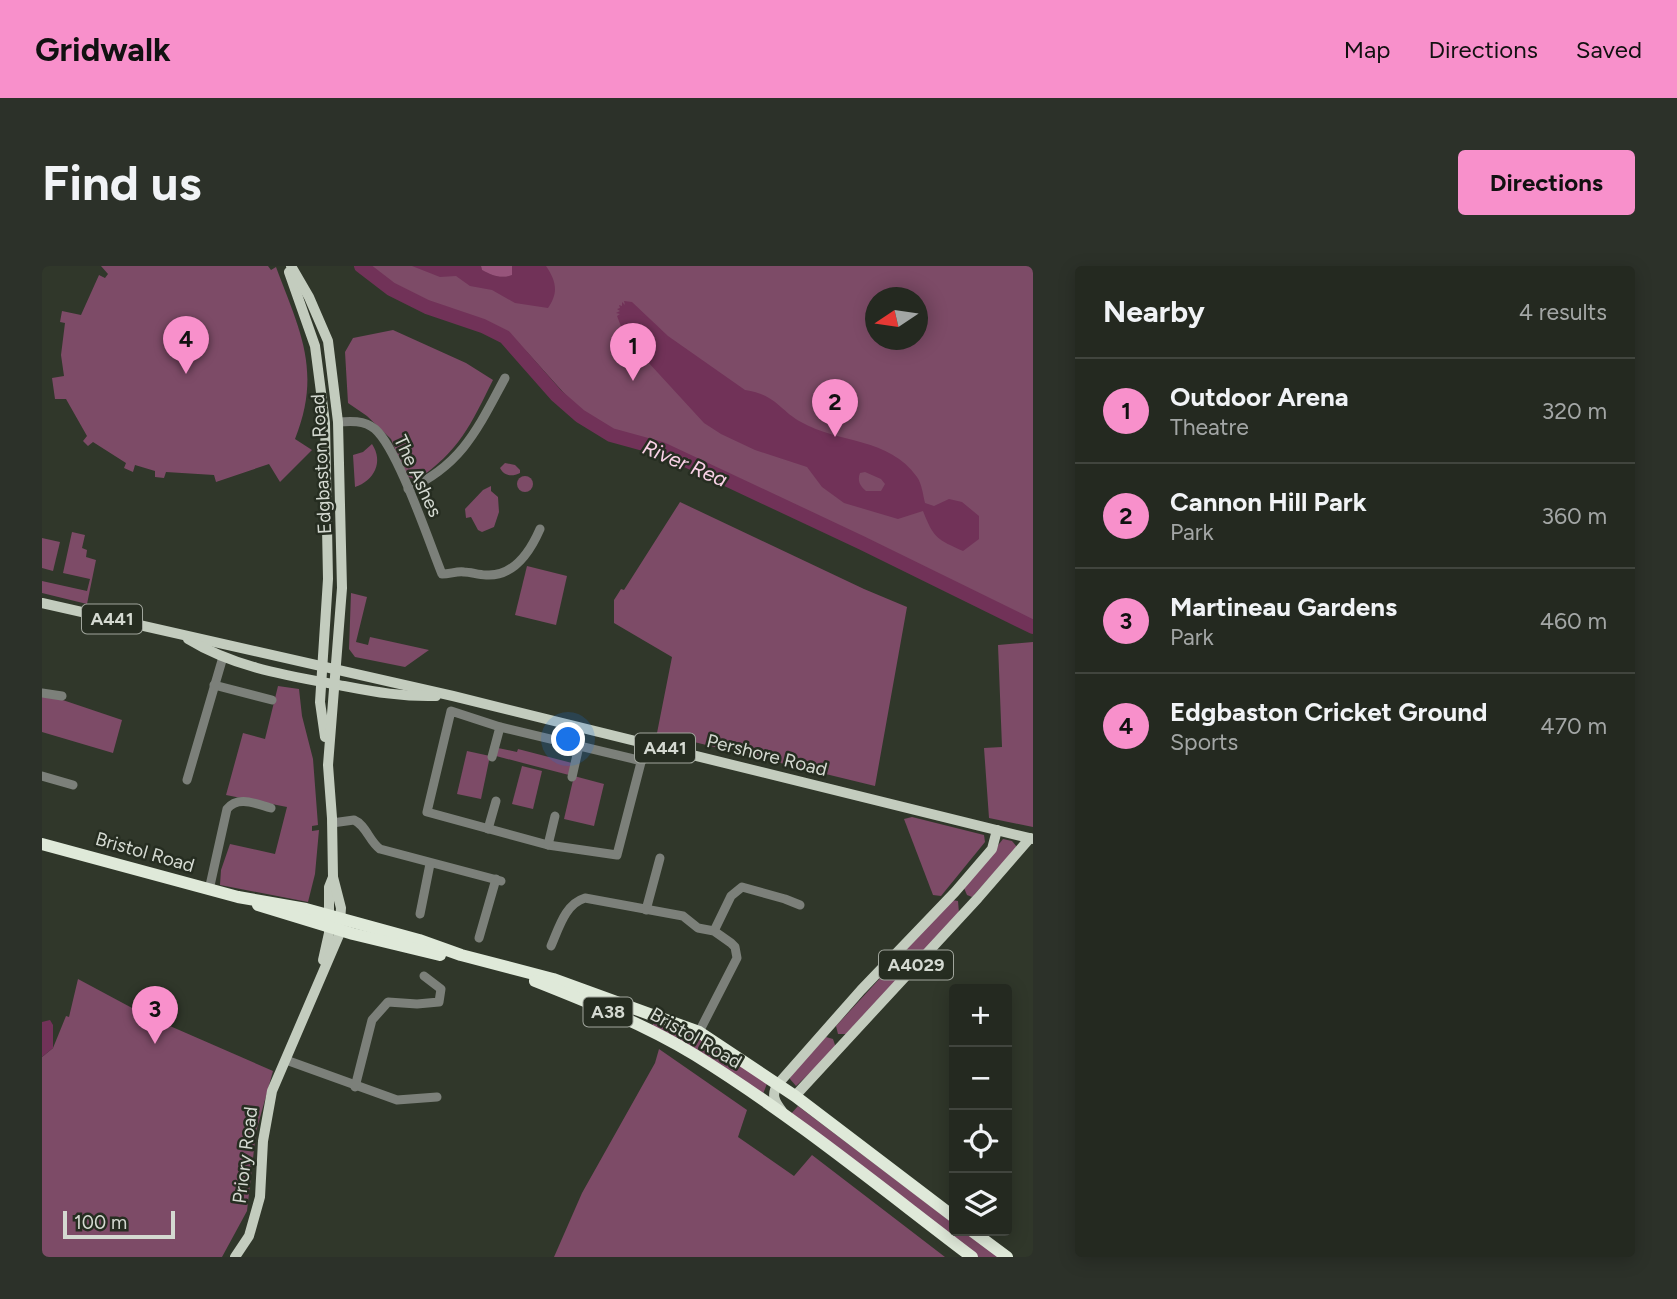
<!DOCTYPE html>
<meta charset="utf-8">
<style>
body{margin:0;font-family:Figtree,sans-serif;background:#2c3129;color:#f1f3f6}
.controls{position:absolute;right:21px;bottom:21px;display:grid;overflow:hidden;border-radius:7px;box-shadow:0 4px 18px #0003}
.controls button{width:63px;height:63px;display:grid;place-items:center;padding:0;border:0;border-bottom:2px solid #41453e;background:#242920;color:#f1f3f6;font:35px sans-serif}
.compass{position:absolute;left:823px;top:21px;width:63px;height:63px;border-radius:50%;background:#242920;box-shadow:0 4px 18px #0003;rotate:257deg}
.scale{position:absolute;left:21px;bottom:18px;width:112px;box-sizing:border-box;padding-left:7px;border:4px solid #d4d9d1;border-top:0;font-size:19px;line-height:24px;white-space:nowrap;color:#d4d9d1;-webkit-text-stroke:5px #262d21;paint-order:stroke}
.you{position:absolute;left:527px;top:474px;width:24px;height:24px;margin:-18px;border:5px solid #fff;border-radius:50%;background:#1a73e8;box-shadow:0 0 0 10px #1a73e833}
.badge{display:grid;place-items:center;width:46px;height:46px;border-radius:50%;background:#f890cb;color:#111;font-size:23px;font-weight:700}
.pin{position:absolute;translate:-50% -58px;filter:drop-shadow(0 2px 4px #0008)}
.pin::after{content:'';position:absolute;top:37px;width:24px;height:21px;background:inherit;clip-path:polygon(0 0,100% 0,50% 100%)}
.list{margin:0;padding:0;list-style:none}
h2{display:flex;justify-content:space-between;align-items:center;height:91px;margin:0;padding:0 28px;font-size:30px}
h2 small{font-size:23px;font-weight:400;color:#a3a6a5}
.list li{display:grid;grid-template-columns:46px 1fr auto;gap:21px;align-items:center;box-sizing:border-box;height:105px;padding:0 28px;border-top:2px solid #41453e}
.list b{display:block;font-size:26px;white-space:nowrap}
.list p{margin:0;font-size:23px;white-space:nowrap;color:#a3a6a5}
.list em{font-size:23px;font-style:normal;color:#a3a6a5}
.icon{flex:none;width:38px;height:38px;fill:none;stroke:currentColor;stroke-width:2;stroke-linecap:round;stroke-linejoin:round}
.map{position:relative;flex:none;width:991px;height:991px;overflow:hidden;border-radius:7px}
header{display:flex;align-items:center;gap:42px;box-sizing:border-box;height:98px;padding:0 35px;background:#f890cb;color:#111}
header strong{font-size:33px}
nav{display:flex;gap:38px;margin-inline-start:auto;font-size:24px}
.intro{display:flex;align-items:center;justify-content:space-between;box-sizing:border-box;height:168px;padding:0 42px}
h1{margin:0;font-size:49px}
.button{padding:18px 32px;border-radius:7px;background:#f890cb;color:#111;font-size:24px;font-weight:700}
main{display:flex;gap:42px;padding:0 42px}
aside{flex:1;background:#242920;border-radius:7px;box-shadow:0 4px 18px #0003}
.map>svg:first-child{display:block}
</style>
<header>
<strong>Gridwalk</strong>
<nav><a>Map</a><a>Directions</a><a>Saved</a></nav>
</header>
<div class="intro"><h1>Find us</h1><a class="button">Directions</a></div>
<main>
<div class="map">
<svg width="991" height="991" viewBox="0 0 991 991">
<rect width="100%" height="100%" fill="#30372a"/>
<g fill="#7d4b67" fill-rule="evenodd">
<path d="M59 0H226L229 4 234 1C258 65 280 105 253 173L270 184 238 216 227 198 174 216 172 209 124 206 122 212 113 211V205L93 199 91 206 82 202 84 197 51 176 46 180 41 175 45 170 24 133H13L10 112 22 110 19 89 23 57 18 56 20 45 39 49 57 9 63 12 66 8Z"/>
<path d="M324 0H991V355L621 178 568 163 540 147 485 86 457 64 424 52 352 21ZM834 32H876V74H834Z"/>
<path d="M351 64 424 97 451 114C428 160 418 184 375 214L364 210 349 173 325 150 306 137 303 86 311 72Z"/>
<path d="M330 178C342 196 332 215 313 221L311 189 321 186Z"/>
<path d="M463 197 473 199 478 204V207C470 211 462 210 458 202Z"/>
<circle cx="483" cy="218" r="8"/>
<path d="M449 220V225L456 231 457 246 452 261 440 266 436 264 429 251 424 252 423 243 441 224Z"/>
<path d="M638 236 822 323 865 341 833 520 615 467 630 391 572 357V334L579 323 582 324Z"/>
<path d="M30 266 43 269 40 282 45 284 44 291 54 294 45 338 0 327V315L45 325 48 313 21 307Z"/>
<path d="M0 272 18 276 11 305 0 302Z"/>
<path d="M485 300 525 310 514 359 473 349Z"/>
<path d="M309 327 325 331 314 376 326 379 328 371 387 384 363 401 313 391 307 383Z"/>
<path d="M991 376V561L947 552 942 482 960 481 956 379Z"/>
<path d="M236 420 257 423 260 450 271 493 276 559 270 560V565L277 564 273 608 266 636 178 619 179 604 188 578 233 588 245 541 184 529 201 467 223 473Z"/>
<path d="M0 427 80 454 71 487 0 466Z"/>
<path d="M456 482 475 486 476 483 530 497 527 509 454 490Z"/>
<path d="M425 485 448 490 439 533 415 528Z"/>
<path d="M480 500 500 505 491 543 470 538Z"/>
<path d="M532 510 562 518 552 560 522 553Z"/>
<path d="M870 551 942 569 943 576 899 630 891 629 862 553Z"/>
<path d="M961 573 970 575 975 581 930 631 925 629 922 622Z"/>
<path d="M910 634 916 635 917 647 804 768H796L794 760Z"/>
<path d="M36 713 105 750 231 805 214 866 205 945 180 991H0V791L11 782 24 750 27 751Z"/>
<path d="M612 754 659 773 726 815 721 828 610 761Z"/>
<path d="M784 771 791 773 794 782 754 820 748 813V810Z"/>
<path d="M617 783 705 844 696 871 752 910 770 889 903 991H512L540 927 613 797Z"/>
<path d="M756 840 912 958V965H922L957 991H936L748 849Z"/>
</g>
<path fill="#97547b" d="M439 0H470V9C459 13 451 10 440 4Z"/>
<g fill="#713258" fill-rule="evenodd">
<path d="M370 0H439L440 4C451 10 459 13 470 9V0H504C514 15 517 26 506 42L473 37 450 24 428 20 414 10 398 11Z"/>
<path d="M582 35 590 36 626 70 703 124C735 129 736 143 759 156 797 178 847 171 875 211 880 218 881 229 883 237L892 240 907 233 920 236 937 250V273L921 285C895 273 892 273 881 245L856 253 802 237 780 221 765 201 713 184 679 168 662 157 583 71 575 50 578 48 574 47 578 45 575 43 578 42 577 39 580 40V36L583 39ZM823 206 839 213 843 218 839 225H824C818 220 815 215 818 207Z"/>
<path d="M8 754 11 759V782L0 791V756Z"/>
</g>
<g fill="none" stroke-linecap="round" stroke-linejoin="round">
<path stroke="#713258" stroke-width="2.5" d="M988 360 991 363"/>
<path stroke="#713258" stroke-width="14" d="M319 0 349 23 385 41 441 60 463 71 514 129 538 150 569 169 620 183 820 277 991 361"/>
<g stroke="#7c807a" stroke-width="9">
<path d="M296 156C308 155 322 154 333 163 356 183 387 276 400 308 408 308 415 305 422 306 429 306 436 309 444 309 472 311 488 286 498 263"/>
<path d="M366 223C420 199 436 162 463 112"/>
<path d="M172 419 230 434"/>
<path d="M0 427 20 430"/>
<path d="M450 491 458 461"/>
<path d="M600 495 458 461 409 445 385 546 506 579 575 589 604 477"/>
<path d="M0 510 31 519"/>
<path d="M530 511 537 480"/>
<path d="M145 514 181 391"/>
<path d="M290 557 312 554C324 559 327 575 338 583L459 615"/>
<path d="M446 563 454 535"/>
<path d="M506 579 513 550"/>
<path d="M167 624 185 543C196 529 214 538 229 542"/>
<path d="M604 644 618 592"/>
<path d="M378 648 388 598"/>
<path d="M672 665 689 630 700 621 743 633 758 639"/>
<path d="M437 672 454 613"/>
<path d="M509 680C517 662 523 638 543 632L641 650 656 662 672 665 689 677 693 681 695 692 657 766"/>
<path d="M244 794 355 834 395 831"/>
<path d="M313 821 330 754 346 736 375 738 397 736 399 723 382 710"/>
</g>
<g stroke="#c3ccbe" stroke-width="10">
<path d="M247 6 273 80 283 157 286 313 278 436 283 471"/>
<path d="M0 337 411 430 991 573"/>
<path d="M146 373C193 402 248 410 302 420 333 426 362 431 394 430"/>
<path d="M281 694 287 667V621L291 611"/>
<path d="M753 830 936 632 988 572"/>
<path d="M740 845C732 835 729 828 736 818L819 724 913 626 950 583 955 564"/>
<path d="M193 991 207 970 218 931 221 875 230 825 297 669 299 642 291 611 290 552 286 499 300 322 296 156 286 75 267 31 249 0"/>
</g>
<g stroke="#dfe9d9" stroke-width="12">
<path d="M0 578 196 631 264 643 377 674 419 689 511 713 657 766 753 830 912 951"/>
<path d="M216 639 311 668 398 689"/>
<path d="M493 715C546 736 604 759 653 789 750 849 839 922 930 991"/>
<path d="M930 965 965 991"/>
</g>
</g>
<g text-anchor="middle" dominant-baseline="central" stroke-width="5" stroke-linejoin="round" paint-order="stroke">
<g fill="#262d21" stroke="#a0a59c" stroke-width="2">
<rect x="40" y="338.5" width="60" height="29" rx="5"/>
<rect x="593" y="467.5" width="60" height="29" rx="5"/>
<rect x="837" y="684.5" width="74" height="29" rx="5"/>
<rect x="541.5" y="731.5" width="49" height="29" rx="5"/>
</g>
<g font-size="18" font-weight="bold" fill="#d4d9d1">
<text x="70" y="353">A441</text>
<text x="623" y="482">A441</text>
<text x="874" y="699">A4029</text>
<text x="566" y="746">A38</text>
</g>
<g font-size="19" fill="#d4d9d1" stroke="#262d21">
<text transform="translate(279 198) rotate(-93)">Edgbaston Road</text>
<text transform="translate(376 210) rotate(65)">The Ashes</text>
<text transform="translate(725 489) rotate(14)">Pershore Road</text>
<text transform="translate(103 586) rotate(16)">Bristol Road</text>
<text transform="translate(654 772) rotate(30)">Bristol Road</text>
<text transform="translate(203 889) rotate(-83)">Priory Road</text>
</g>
<g font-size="21" font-style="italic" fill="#fad2e7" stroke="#262d21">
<text transform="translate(643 197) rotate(23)">River Rea</text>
</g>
</g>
</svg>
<div class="controls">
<button>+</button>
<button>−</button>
<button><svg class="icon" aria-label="locate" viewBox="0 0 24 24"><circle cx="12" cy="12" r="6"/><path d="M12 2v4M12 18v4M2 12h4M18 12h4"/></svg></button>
<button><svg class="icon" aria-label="layers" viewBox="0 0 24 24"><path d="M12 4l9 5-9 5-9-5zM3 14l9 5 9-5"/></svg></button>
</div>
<svg class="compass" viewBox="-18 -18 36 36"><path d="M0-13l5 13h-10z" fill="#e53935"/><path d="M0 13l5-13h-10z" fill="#a3a6a5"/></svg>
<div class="scale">100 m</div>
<div class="you"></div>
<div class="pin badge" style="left:591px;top:115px">1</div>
<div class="pin badge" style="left:793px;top:171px">2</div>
<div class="pin badge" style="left:113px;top:778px">3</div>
<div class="pin badge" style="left:144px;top:108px">4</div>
</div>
<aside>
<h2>Nearby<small>4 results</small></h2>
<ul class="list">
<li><span class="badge">1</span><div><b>Outdoor Arena</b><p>Theatre</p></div><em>320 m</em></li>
<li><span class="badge">2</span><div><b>Cannon Hill Park</b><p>Park</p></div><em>360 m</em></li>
<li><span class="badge">3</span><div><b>Martineau Gardens</b><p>Park</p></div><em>460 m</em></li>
<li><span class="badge">4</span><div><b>Edgbaston Cricket Ground</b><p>Sports</p></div><em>470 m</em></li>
</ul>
</aside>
</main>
